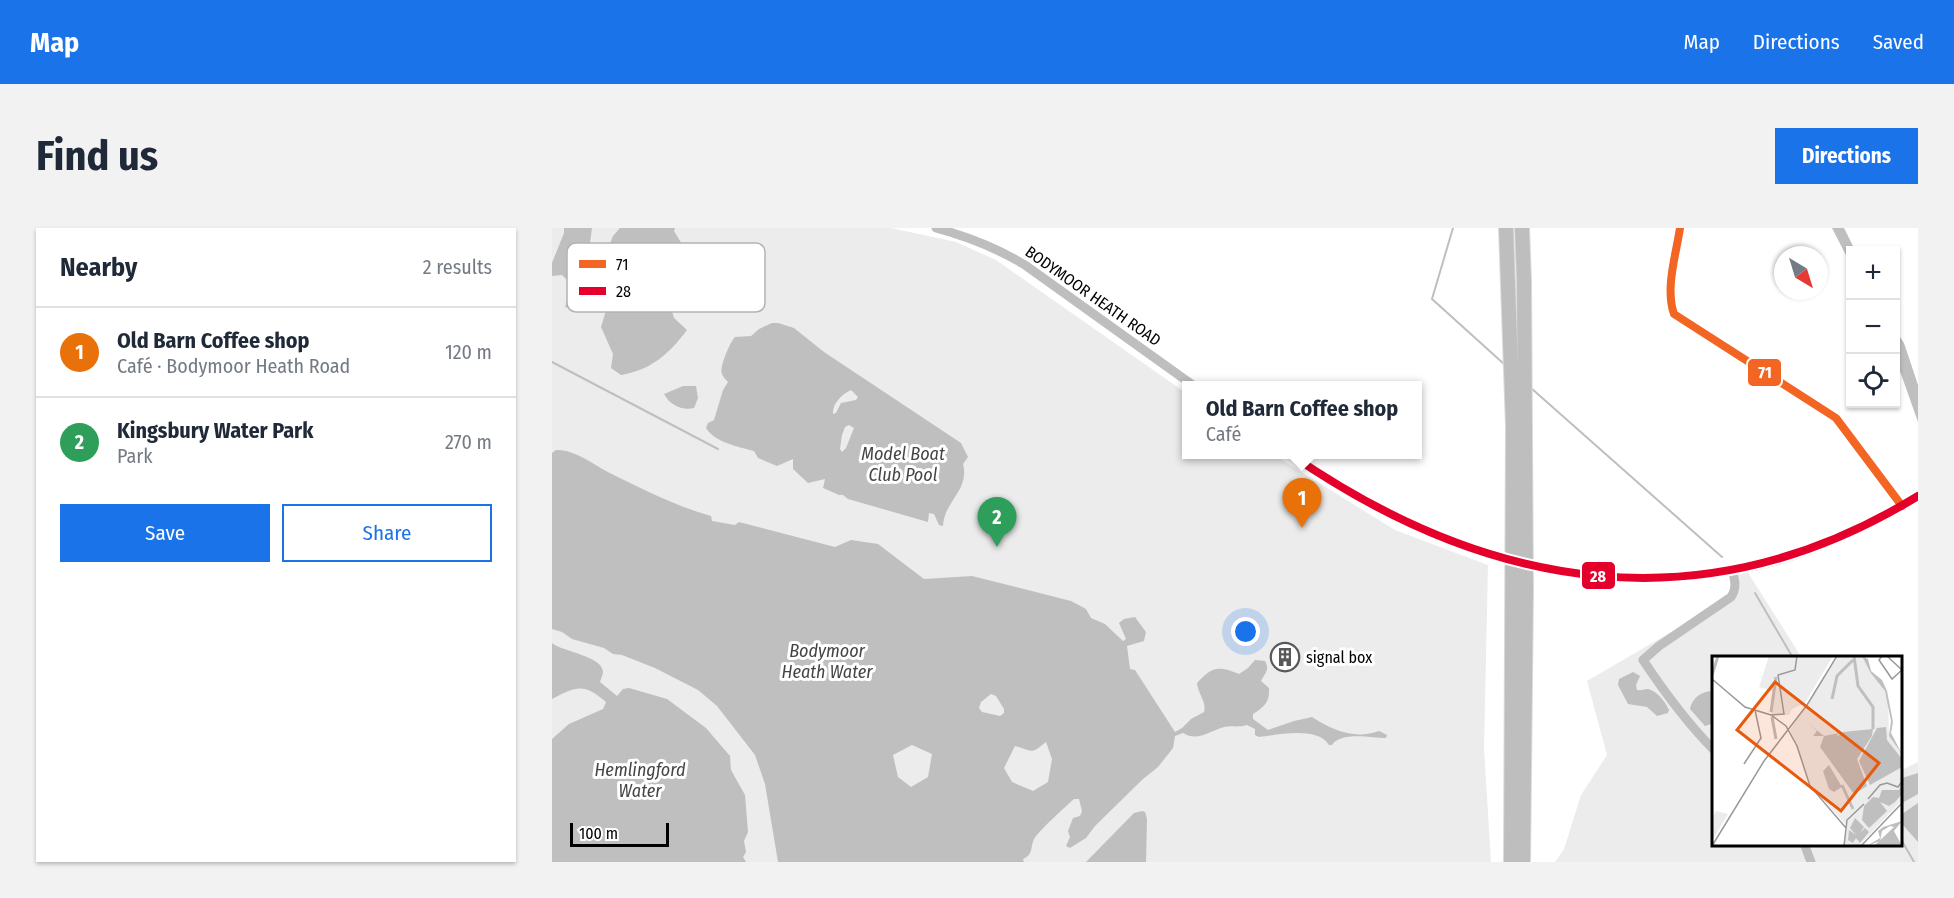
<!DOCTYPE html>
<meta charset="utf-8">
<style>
body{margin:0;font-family:"Fira Sans Condensed",sans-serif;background:#f2f2f3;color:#1f2937}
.controls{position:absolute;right:18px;top:18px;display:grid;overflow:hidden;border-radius:0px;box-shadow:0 2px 4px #0004}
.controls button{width:54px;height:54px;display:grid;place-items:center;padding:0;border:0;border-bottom:2px solid #e0e1e3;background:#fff;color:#1f2937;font:30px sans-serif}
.compass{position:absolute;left:1222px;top:18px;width:54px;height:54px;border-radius:50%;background:#fff;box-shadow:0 2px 4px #0004;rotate:142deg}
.scale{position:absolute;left:18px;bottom:15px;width:99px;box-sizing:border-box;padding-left:6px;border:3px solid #000;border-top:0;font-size:16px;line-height:21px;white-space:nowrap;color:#000;-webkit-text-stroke:4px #fff;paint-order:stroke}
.you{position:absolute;left:694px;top:404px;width:21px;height:21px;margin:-15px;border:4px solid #fff;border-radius:50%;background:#1a73e8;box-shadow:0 0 0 9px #1a73e833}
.badge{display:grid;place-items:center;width:39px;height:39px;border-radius:50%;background:#1a73e8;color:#fff;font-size:20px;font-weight:700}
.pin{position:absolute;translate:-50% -50px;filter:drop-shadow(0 2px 3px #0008)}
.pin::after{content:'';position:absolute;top:32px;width:21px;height:18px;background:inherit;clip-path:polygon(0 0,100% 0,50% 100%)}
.popup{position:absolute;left:630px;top:153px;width:240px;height:78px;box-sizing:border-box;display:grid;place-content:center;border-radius:0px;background:#fff;filter:drop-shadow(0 2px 4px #0005);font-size:20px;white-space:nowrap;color:#747a83}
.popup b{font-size:22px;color:#1f2937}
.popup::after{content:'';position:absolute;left:50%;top:100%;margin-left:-12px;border:12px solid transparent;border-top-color:#fff}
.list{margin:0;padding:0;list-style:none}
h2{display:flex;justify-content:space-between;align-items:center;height:78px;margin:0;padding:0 24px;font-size:26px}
h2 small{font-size:20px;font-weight:400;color:#747a83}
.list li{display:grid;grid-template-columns:39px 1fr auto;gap:18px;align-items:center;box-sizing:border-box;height:90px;padding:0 24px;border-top:2px solid #e0e1e3}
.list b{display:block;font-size:22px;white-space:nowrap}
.list p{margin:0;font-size:20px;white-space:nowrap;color:#747a83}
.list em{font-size:20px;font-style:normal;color:#747a83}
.actions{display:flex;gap:12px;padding:18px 24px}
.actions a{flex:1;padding:14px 0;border:2px solid #1a73e8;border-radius:0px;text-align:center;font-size:21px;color:#1a73e8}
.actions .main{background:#1a73e8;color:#fff}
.icon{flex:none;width:33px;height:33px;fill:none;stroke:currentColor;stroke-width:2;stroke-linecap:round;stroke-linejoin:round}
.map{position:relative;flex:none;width:1366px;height:634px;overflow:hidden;border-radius:0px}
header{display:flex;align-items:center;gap:36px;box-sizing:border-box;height:84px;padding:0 30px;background:#1a73e8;color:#fff}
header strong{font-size:28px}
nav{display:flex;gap:33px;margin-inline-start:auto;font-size:21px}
.intro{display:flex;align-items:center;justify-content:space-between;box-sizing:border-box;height:144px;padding:0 36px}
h1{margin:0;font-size:42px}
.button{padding:15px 27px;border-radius:0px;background:#1a73e8;color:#fff;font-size:21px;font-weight:700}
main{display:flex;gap:36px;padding:0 36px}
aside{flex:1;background:#fff;border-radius:0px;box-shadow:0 2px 4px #0004}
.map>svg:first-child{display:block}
</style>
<header>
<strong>Map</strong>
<nav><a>Map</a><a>Directions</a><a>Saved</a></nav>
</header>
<div class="intro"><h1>Find us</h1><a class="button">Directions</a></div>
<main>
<aside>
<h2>Nearby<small>2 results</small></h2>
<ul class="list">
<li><span class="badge" style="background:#e8710a">1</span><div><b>Old Barn Coffee shop</b><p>Café · Bodymoor Heath Road</p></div><em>120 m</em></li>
<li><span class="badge" style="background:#2e9e5b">2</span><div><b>Kingsbury Water Park</b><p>Park</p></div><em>270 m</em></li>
</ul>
<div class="actions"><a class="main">Save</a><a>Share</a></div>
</aside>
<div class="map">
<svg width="1366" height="634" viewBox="0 0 1366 634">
<rect width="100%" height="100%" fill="#fff"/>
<g fill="#ececec">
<path d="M0 0H339L404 14 444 32 634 165V226L722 227 843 302 936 337 932 520 939 634H0Z"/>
<path d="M1193 340 1250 430H1162V618H1350V542L1366 534V634H1003L1012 621 1029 567 1055 527 1035 453 1179 369 1180 342Z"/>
</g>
<g fill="#bfbfbf" fill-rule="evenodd">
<path d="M12 0H40L36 30 48 46 63 54 89 63 115 67 122 90 135 102C117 126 99 142 69 147L59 140 61 126 49 99 59 66 43 62 29 82 13 79 18 65 17 54 10 47 0 48V35L12 5Z"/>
<path d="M68 0H123L122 3 139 31 133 50 99 49 95 54 64 39 55 23 61 8Z"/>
<path d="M1280 0H1292L1303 22H1298V35Z"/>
<path d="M220 95H226L242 100 272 124 409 215 416 229 411 236C418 262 392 273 391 298L387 297 382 286 377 285 376 294 296 271 291 267H287L271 260 273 251 256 255 241 241V231L225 238 206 230 202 223C187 219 162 214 154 200L156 195 162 192 171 162 176 154C174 152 171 149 170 146 167 140 178 114 183 109L199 108 207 101ZM299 162 306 169 304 172 289 175 284 185 281 186C280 176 290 166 299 162ZM297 197 302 200 294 220 290 224 288 221 290 207 293 199Z"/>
<path d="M1344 103 1352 115 1366 157V194L1344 132Z"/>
<path d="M131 158H144L146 170 142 180C130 183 118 177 112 166Z"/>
<path d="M4 222C23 221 43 238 60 246 92 262 124 278 159 288L160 293 183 297 187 294 283 319 299 312 326 316 372 351 420 348 519 373 534 381 539 390 553 396 571 413 574 411 567 395 572 391 583 389 594 404 592 413 575 418 578 441 583 442 623 504 630 500 639 491 652 484C655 474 646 466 645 455 661 438 666 438 687 446L696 440 703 432 713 433C718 442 713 445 709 453L717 460C718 474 712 479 701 486V491L716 502 742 493 760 489C780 502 803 512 827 503L835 507 834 510C819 510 789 503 780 517H777C765 498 726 507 707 509L703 507V501L695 497C685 500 680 497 672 499 658 503 645 514 631 505L623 508 621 520 606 539 591 551 543 598 534 610 518 620 514 618 518 609 516 603 521 590 528 588 530 583 527 571H522C509 583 495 595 484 608 477 617 483 626 471 631L472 634H226L213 556 203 527 165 478 146 462 103 440 70 427 61 426 52 420 20 411 10 404 0 401V225ZM439 466 444 468 452 481V485L448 488 430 484 427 480 429 474ZM494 514 500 531 496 554 481 563 460 554 452 540 463 518C482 523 478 527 494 514ZM360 517 380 526 376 549 359 559 346 549 341 527Z"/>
<path d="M0 415C11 424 51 428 51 444 51 447 49 450 48 454L65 468 71 461 77 460 115 471 154 500 178 528 179 542 193 567 196 604 192 613 194 624 191 629 194 634H0V511L17 496 51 481 54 474C32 455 25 458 0 471Z"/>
<path d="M1081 444 1088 448 1084 457 1085 462C1089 463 1092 461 1095 461 1105 462 1114 475 1117 482L1116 485 1105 488 1095 479 1076 476 1066 457 1067 451Z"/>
<path d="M1159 463 1162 466V495L1153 498 1138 481C1140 470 1149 464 1159 463Z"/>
<path d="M1366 545V566L1350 575V550Z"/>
<path d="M1366 575V614L1350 596V586Z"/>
<path d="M590 583 593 584 595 591 594 634H534L582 585Z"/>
</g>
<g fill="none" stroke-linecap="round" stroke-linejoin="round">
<g stroke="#bfbfbf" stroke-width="2">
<path d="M901 0 880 71 952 136"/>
<path d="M0 134 166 221"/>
<path d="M979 160 1170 329"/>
<path d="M1203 365 1241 430"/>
<path d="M1350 613 1362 634"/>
</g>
<g stroke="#dbdbdb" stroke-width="16">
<g id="highway">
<path d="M954 0 961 198 959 634"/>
<path d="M970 0 972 53 974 364 971 634"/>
</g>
</g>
<g stroke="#bebebe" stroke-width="9">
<path d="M384 0C417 9 445 20 473 37L642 158"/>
<path d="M1128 0C1124 27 1113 60 1122 86L1284 190 1350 278"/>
<path d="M738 226C802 271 872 308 948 329"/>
<path d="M986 339C1035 351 1086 353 1136 347 1155 345 1175 344 1195 340 1255 328 1314 300 1366 268"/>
<path d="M1162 522C1134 494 1113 465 1091 432L1107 418 1179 369C1185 360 1183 352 1180 342"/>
<path d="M1253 618 1259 634"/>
</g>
<use href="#highway" stroke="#bebebe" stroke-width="14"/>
<path stroke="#bebebe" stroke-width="9" d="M948 329 986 339"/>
<g stroke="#fff" stroke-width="12">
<path id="bus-1" d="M1128 0C1124 27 1113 60 1122 86L1284 190 1350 278"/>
</g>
<g stroke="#fff" stroke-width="12">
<path id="bus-2" d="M738 226C938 364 1152 399 1366 268"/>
</g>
<use href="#bus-1" stroke="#f26522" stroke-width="8"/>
<use href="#bus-2" stroke="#e4002b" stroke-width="8"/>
</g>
<defs>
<g id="building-ring" transform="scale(1.5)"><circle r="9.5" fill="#fff" stroke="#595959" stroke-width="1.5"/><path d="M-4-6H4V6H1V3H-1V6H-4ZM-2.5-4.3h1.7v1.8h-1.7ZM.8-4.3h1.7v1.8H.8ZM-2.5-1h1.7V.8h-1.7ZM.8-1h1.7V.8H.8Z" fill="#595959"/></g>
</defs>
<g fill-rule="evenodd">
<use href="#building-ring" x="733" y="429"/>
</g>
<g text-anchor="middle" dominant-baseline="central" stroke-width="6" stroke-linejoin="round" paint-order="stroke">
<g font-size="16" fill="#000" stroke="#fff">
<text transform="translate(541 68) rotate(35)">BODYMOOR HEATH ROAD</text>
</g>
<g font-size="16" fill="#000" stroke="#fff" text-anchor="start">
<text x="754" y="429">signal box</text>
</g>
<g font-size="18" font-style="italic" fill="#444" stroke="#fff">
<text x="351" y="226">Model Boat<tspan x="351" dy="21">Club Pool</tspan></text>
<text x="275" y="423">Bodymoor<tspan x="275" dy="21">Heath Water</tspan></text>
<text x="88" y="542">Hemlingford<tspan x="88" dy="21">Water</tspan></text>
</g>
</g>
<g transform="translate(1160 428)">
<rect width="190" height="190" fill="#fff"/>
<path d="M57 0H121L93 47 80 53 77 59H59L61 35 47 31ZM127 0H150L158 16 167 24 176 42 177 80 190 98 191 143 147 190 133 188 135 170 99 130 78 74ZM4 155 16 158 0 185V163Z" fill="#ececec"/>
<path d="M150 0 156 3 159 15 170 24 175 35 181 66 179 77 190 98 177 80 179 65 173 35 158 16ZM96 67 112 80 127 77 124 81 131 76 161 73 160 80 145 103 155 130 142 138 108 91 112 80H101L105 75ZM174 71 175 84 190 103V111L158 129 147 105 165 72ZM117 109 130 131 122 136 117 133 111 115ZM190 127V138L183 146 177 150 168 146 175 155 157 172 150 164 152 150 161 141 167 142 170 134H187ZM143 162 152 171 148 177 153 172 157 176 148 187 144 182 141 187 136 184 137 174 144 179 138 172ZM190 165 182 175 190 190H162L182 171 178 170 170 175 168 185 155 190 168 182 166 175 171 171Z" fill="#bfbfbf"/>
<path fill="none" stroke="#bfbfbf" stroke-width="3" d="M142 0 146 30 161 51V73M0 19 6 0M120 43 125 20 141 4M59 56 64 21M60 61 64 83M130 129 141 153"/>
<path fill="none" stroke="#999" stroke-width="1.5" d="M170 0 167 4 180 23 191 13M175 0 190 14M0 23 33 51 59 59 74 70 85 90 98 130 134 172M60 59 72 58 66 19 83 14 85 0M32 108 49 82 43 54M156 143 168 129 175 127 186 131 191 124M0 190 52 105 95 49 125 0M132 190 135 164 152 148M149 190 191 146"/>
<path fill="#e8590c" fill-opacity="0.15" stroke="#e8590c" stroke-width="3" d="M63 26 167 107 129 155 25 74Z"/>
<rect width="190" height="190" fill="none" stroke="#000" stroke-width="3"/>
</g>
<rect x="15" y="15" width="198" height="69" rx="9" fill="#fff" stroke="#b2b2b2" stroke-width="1.5"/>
<rect x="27" y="32" width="27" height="8" fill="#f26522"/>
<rect x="27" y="59" width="27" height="8" fill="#e4002b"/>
<g font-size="16" fill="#000">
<text x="64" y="42">71</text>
<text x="64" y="69">28</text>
</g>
<g stroke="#fff" stroke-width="2">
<rect x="1195" y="130" width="35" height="29" rx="6" fill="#f26522"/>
<rect x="1029" y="333" width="35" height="29" rx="6" fill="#e4002b"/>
</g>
<g font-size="16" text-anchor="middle" font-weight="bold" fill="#fff">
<text x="1213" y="150">71</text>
<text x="1046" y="354">28</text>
</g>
</svg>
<div class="controls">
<button>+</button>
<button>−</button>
<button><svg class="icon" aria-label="locate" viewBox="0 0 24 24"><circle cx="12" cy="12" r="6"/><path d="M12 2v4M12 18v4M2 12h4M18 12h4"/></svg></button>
</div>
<svg class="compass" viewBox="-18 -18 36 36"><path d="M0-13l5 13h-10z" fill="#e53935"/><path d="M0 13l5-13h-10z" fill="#747a83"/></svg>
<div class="scale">100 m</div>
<div class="you"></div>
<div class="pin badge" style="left:750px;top:300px;background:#e8710a">1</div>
<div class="popup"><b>Old Barn Coffee shop</b>Café</div>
<div class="pin badge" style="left:445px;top:319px;background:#2e9e5b">2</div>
</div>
</main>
